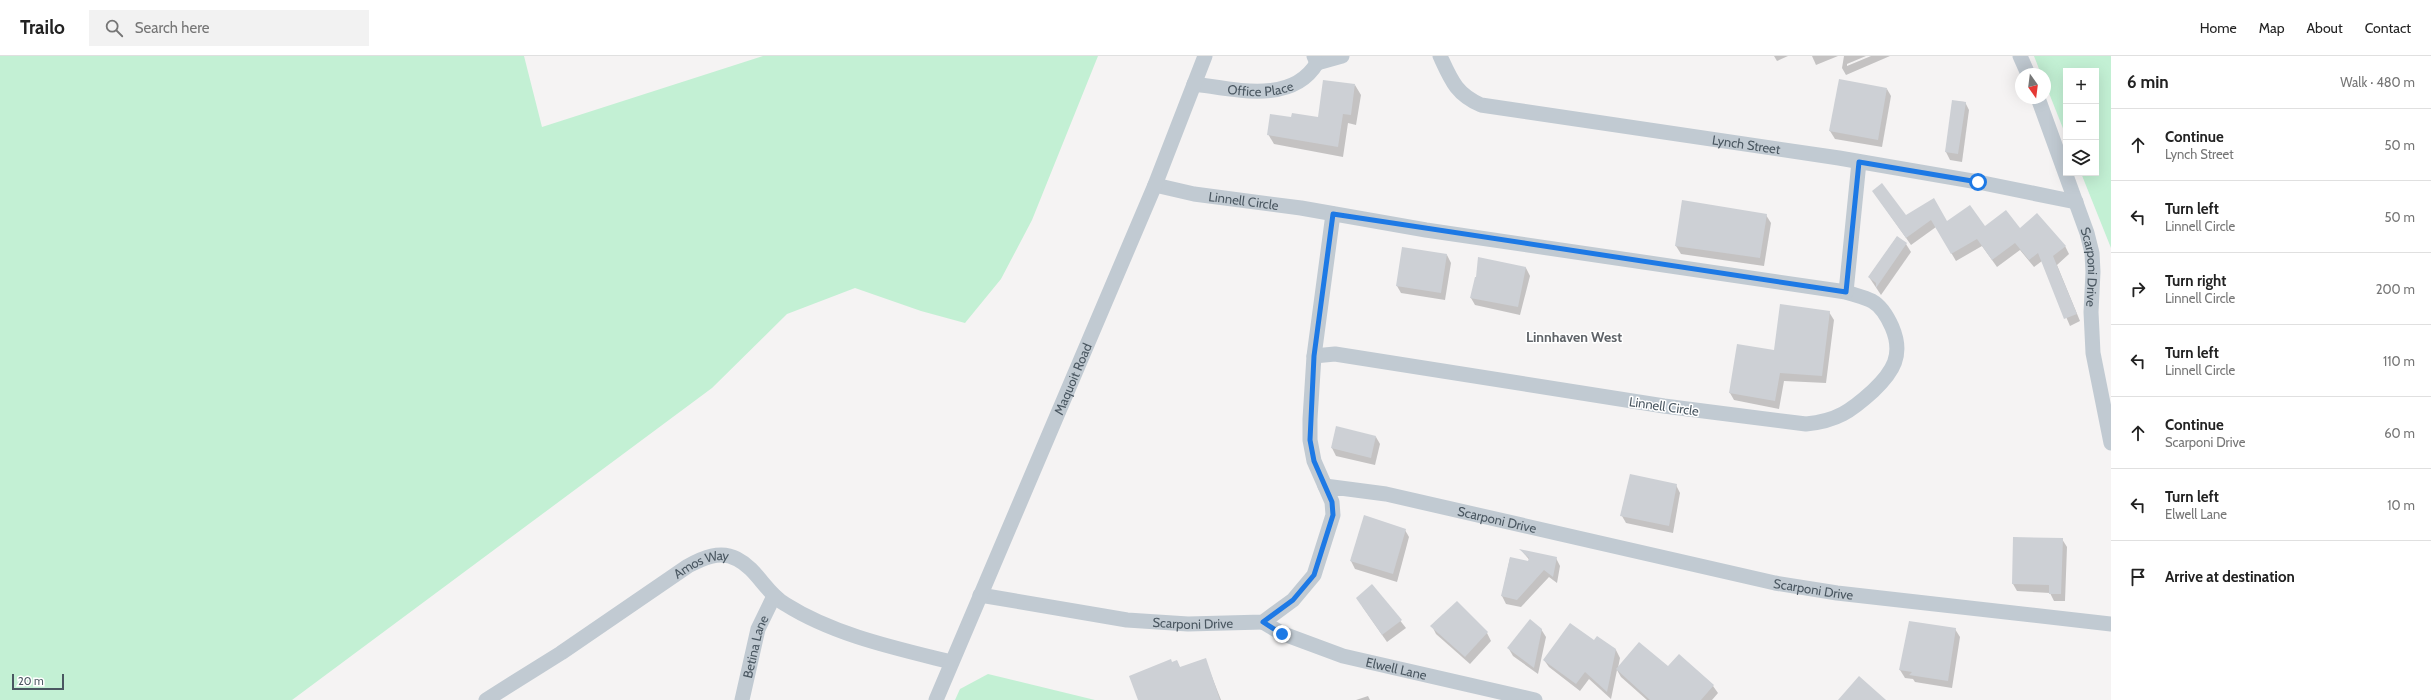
<!DOCTYPE html>
<meta charset="utf-8">
<style>
body{margin:0;font-family:Cabin,sans-serif;background:#f2f2f2;color:#222}
.controls{position:absolute;right:12px;top:12px;display:grid;overflow:hidden;border-radius:0px;box-shadow:0 4px 16px #0002}
.controls button{width:36px;height:36px;display:grid;place-items:center;padding:0;border:0;border-bottom:1px solid #e0e0e0;background:#fff;color:#222;font:20px sans-serif}
.compass{position:absolute;left:2015px;top:12px;width:36px;height:36px;border-radius:50%;background:#fff;box-shadow:0 4px 16px #0002;rotate:166deg}
.scale{position:absolute;left:12px;bottom:10px;width:52px;box-sizing:border-box;padding-left:4px;border:2px solid #4a5761;border-top:0;font-size:11px;line-height:14px;white-space:nowrap;color:#4a5761;-webkit-text-stroke:3px #fff;paint-order:stroke}
.stop{position:absolute;width:12px;height:12px;margin:-9px;border:3px solid #1d79e5;border-radius:50%;background:#fff}
.stop.end{background:#1d79e5;border-color:#fff;box-shadow:0 1px 4px #0008}
.list{margin:0;padding:0;list-style:none}
h2{display:flex;justify-content:space-between;align-items:center;height:52px;margin:0;padding:0 16px;font-size:17px}
h2 small{font-size:13px;font-weight:400;color:#767676}
.list li{display:grid;grid-template-columns:26px 1fr auto;gap:12px;align-items:center;box-sizing:border-box;height:72px;padding:0 16px;border-top:1px solid #e0e0e0}
.list b{display:block;font-size:15px;white-space:nowrap}
.list p{margin:0;font-size:13px;white-space:nowrap;color:#767676}
.list em{font-size:13px;font-style:normal;color:#767676}
.icon{flex:none;width:22px;height:22px;fill:none;stroke:currentColor;stroke-width:2;stroke-linecap:round;stroke-linejoin:round}
.map{position:relative;flex:none;width:2111px;height:644px;overflow:hidden}
header{display:flex;align-items:center;gap:24px;box-sizing:border-box;height:56px;padding:0 20px;background:#fff;border-bottom:1px solid #e0e0e0}
header strong{font-size:19px}
nav{display:flex;gap:22px;margin-inline-start:auto;font-size:14px}
.search{width:280px;height:36px;background:#f2f2f2;display:flex;align-items:center;gap:10px;box-sizing:border-box;padding:0 14px;border-radius:0px;color:#767676;font-size:15px}
main{display:flex}
aside{flex:1;background:#fff}
.map>svg:first-child{display:block}
</style>
<header>
<strong>Trailo</strong>
<div class="search"><svg class="icon" aria-label="search" viewBox="0 0 24 24"><circle cx="10" cy="10" r="6"/><path d="M15 15l6 6"/></svg>Search here</div>
<nav><a>Home</a><a>Map</a><a>About</a><a>Contact</a></nav>
</header>
<main>
<div class="map">
<svg width="2111" height="644" viewBox="0 0 2111 644">
<rect width="100%" height="100%" fill="#f5f3f3"/>
<g fill="#c3f0d4">
<path d="M0 0H524L542 71 763 0H1098L1032 164 1001 223 965 267 921 255 855 232 787 258 712 332 292 644H0Z"/>
<path d="M2034 0H2111V192L2081 117H2096V15H2066V80L2045 27V18H2041Z"/>
<path d="M988 618 1095 644H955L960 633Z"/>
</g>
<g fill="#0003">
<path d="M1774 0H1788L1777 5Z"/>
<path d="M1812 0H1838L1816 9Z"/>
<path d="M1844 0H1866L1847 8V10L1871 0H1890L1846 19 1842 12Z"/>
<path d="M1355 29 1361 39 1356 69 1348 67 1343 101 1274 88 1268 78 1292 62H1319Z"/>
<path d="M1887 33 1891 40 1882 91 1835 83 1830 75Z"/>
<path d="M1953 45 1965 46 1969 54 1962 106 1950 104 1946 96Z"/>
<path d="M1873 135 1905 160 1985 171 2020 173 2065 190 2069 198 2057 209 2080 265 2070 270 2042 205 2034 211 2020 194 1997 211 1982 190 1956 205 1936 171 1911 189Z"/>
<path d="M1766 159 1771 167 1764 210 1681 198 1676 190Z"/>
<path d="M1897 181 1906 188 1911 196 1881 239 1869 221Z"/>
<path d="M1447 199 1451 207 1445 244 1401 237 1397 230Z"/>
<path d="M1479 202 1526 212 1530 220 1520 259 1475 249 1471 242 1477 222Z"/>
<path d="M1829 256 1834 264 1826 327 1784 325 1779 353 1734 344 1730 337Z"/>
<path d="M1376 381 1380 388 1375 409 1336 400 1332 392Z"/>
<path d="M1676 429 1680 437 1673 477 1626 467 1622 460Z"/>
<path d="M1405 474 1409 481 1397 526 1355 513 1351 505Z"/>
<path d="M2062 483 2067 491 2065 545H2054L2050 537 2017 535 2013 528Z"/>
<path d="M1521 494 1556 502 1560 510 1557 527 1549 521 1521 551 1506 548 1502 540 1510 502 1532 507Z"/>
<path d="M1372 529 1406 572 1387 586 1362 550Z"/>
<path d="M1432 570 1487 577 1491 585 1470 608 1436 578Z"/>
<path d="M1541 573 1546 581 1538 618 1513 600 1509 593Z"/>
<path d="M1955 573 1960 581 1952 632 1915 626 1913 623 1905 622 1900 614Z"/>
<path d="M1594 586 1616 594 1620 602 1618 612H1668L1713 630 1718 637 1712 644H1647L1621 621 1617 614 1611 643 1589 623 1580 635 1549 611 1544 604Z"/>
<path d="M1205 603 1221 644H1139L1172 607 1177 605 1180 612Z"/>
<path d="M1368 640 1370 644H1356Z"/>
</g>
<g fill="#cdd0d5">
<path d="M1839 23 1887 32 1878 84 1829 75Z"/>
<path d="M1323 24 1355 28 1351 59 1343 58 1338 91 1267 79 1270 58 1291 61 1292 57 1318 61Z"/>
<path d="M1952 44 1966 46 1958 98 1945 96Z"/>
<path d="M1882 127 1906 159 1934 142 1947 165 1970 149 1985 170 2006 154 2020 172 2037 157 2066 190 2053 200 2077 258 2064 263 2038 197 2029 204 2015 187 1992 204 1977 183 1951 198 1931 164 1906 182 1872 135Z"/>
<path d="M1682 144 1767 158 1760 202 1675 190Z"/>
<path d="M1897 180 1907 187 1876 232V227L1868 221Z"/>
<path d="M1402 191 1447 198 1441 237 1396 230Z"/>
<path d="M1478 201 1526 211 1518 251 1470 242 1475 221H1476Z"/>
<path d="M1780 248 1830 255 1822 320 1780 317 1775 345 1729 337 1737 288 1774 294Z"/>
<path d="M1336 370 1376 380 1371 402 1331 392Z"/>
<path d="M1630 418 1677 428 1669 470 1620 460Z"/>
<path d="M1364 459 1406 473 1393 518 1350 505Z"/>
<path d="M2013 481 2063 482 2061 538H2049V529L2012 528Z"/>
<path d="M1519 493 1557 501 1553 521 1544 514 1517 544 1501 540 1510 501 1528 505 1529 502Z"/>
<path d="M1372 528 1402 564 1382 579 1356 542Z"/>
<path d="M1457 545 1488 576 1465 601 1430 570Z"/>
<path d="M1530 563 1542 573 1534 612 1507 592Z"/>
<path d="M1909 565 1956 572 1948 625 1909 619 1912 616 1899 614Z"/>
<path d="M1570 567 1594 584 1597 580 1616 593 1607 636 1585 616 1576 628 1543 604Z"/>
<path d="M1639 586 1668 610 1679 598 1714 629 1701 644H1650L1616 613Z"/>
<path d="M1206 602 1220 644H1138L1129 620 1171 603 1172 606 1177 604 1180 611Z"/>
<path d="M1859 620 1886 644H1838Z"/>
</g>
<g fill="none" stroke-linecap="round" stroke-linejoin="round">
<g stroke="#c1cad2" stroke-width="15">
<path d="M1314 0 1317 7 1342 0"/>
<path id="s1" d="M1440 0C1451 24 1456 38 1481 49L1839 102 1978 126 2076 146"/>
<path d="M2020 0 2028 18"/>
<path id="s2" d="M1194 28C1234 33 1292 49 1317 7"/>
<path id="s3" d="M2038 42 2087 177 2092 197 2093 216 2091 256 2093 297 2111 387"/>
<path id="s4" d="M1155 129 1194 138 1301 152 1426 174 1846 236C1854 239 1864 241 1872 245 1881 250 1888 262 1892 271 1904 299 1893 316 1873 335 1851 355 1837 365 1806 368L1664 350 1335 298 1314 300"/>
<path d="M1846 236 1859 106"/>
<path d="M1325 430 1314 405 1310 384V363L1314 300 1333 158"/>
<path id="s5" d="M980 539 1127 564 1188 568 1263 566 1293 544 1314 519 1333 459 1332 446 1325 430 1386 438 1775 527 1837 537 2111 568"/>
<path id="s6" d="M1263 566 1281 577 1343 600 1535 644"/>
<path id="s7" d="M486 644 561 597 688 510C703 502 720 494 737 503 757 513 766 537 785 548 834 579 895 592 951 606"/>
<path id="s8" d="M742 644 758 573 774 540"/>
<path id="s9" d="M936 644 1155 129 1205 0"/>
</g>
</g>
<g fill="none" stroke-linecap="round" stroke-linejoin="round">
<path stroke="#1d79e5" stroke-width="5" d="M1282 578 1263 566 1293 544 1314 519 1333 459 1332 446 1314 405 1310 384 1314 300 1333 158 1846 236 1859 106 1978 126"/>
</g>
<g text-anchor="middle" dominant-baseline="central" stroke-width="3" stroke-linejoin="round" paint-order="stroke">
<g font-size="13" fill="#4a5761" stroke="#fff">
<text stroke="none"><textPath href="#s2" startOffset="67">Office Place</textPath></text>
<text stroke="none"><textPath href="#s1" startOffset="334">Lynch Street</textPath></text>
<text stroke="none"><textPath href="#s4" startOffset="90">Linnell Circle</textPath></text>
<text stroke="none"><textPath href="#s3" startOffset="178">Scarponi Drive</textPath></text>
<text stroke="none"><textPath href="#s9" startOffset="349">Maquoit Road</textPath></text>
<text transform="translate(1664 350) rotate(8)">Linnell Circle</text>
<text stroke="none"><textPath href="#s5" startOffset="624">Scarponi Drive</textPath></text>
<text stroke="none"><textPath href="#s7" startOffset="256">Amos Way</textPath></text>
<text stroke="none"><textPath href="#s5" startOffset="948">Scarponi Drive</textPath></text>
<text stroke="none"><textPath href="#s5" startOffset="215">Scarponi Drive</textPath></text>
<text stroke="none"><textPath href="#s8" startOffset="55">Betina Lane</textPath></text>
<text stroke="none"><textPath href="#s6" startOffset="142">Elwell Lane</textPath></text>
</g>
<g font-size="14" font-weight="bold" fill="#5f6368" stroke="#fff">
<text x="1574" y="281">Linnhaven West</text>
</g>
</g>
</svg>
<div class="controls">
<button>+</button>
<button>−</button>
<button><svg class="icon" aria-label="layers" viewBox="0 0 24 24"><path d="M12 4l9 5-9 5-9-5zM3 14l9 5 9-5"/></svg></button>
</div>
<svg class="compass" viewBox="-18 -18 36 36"><path d="M0-13l5 13h-10z" fill="#e53935"/><path d="M0 13l5-13h-10z" fill="#767676"/></svg>
<div class="scale">20 m</div>
<div class="stop" style="left:1978px;top:126px"></div>
<div class="stop end" style="left:1282px;top:578px"></div>
</div>
<aside>
<h2>6 min<small>Walk · 480 m</small></h2>
<ul class="list">
<li><svg class="icon" aria-label="ahead" viewBox="0 0 24 24"><path d="M12 20V5M6 11l6-6 6 6"/></svg><div><b>Continue</b><p>Lynch Street</p></div><em>50 m</em></li>
<li><svg class="icon" aria-label="left" viewBox="0 0 24 24"><path d="M17 20v-9H6M10 6l-5 5 5 5"/></svg><div><b>Turn left</b><p>Linnell Circle</p></div><em>50 m</em></li>
<li><svg class="icon" aria-label="right" viewBox="0 0 24 24"><path d="M7 20v-9h11M14 6l5 5-5 5"/></svg><div><b>Turn right</b><p>Linnell Circle</p></div><em>200 m</em></li>
<li><svg class="icon" aria-label="left" viewBox="0 0 24 24"><path d="M17 20v-9H6M10 6l-5 5 5 5"/></svg><div><b>Turn left</b><p>Linnell Circle</p></div><em>110 m</em></li>
<li><svg class="icon" aria-label="ahead" viewBox="0 0 24 24"><path d="M12 20V5M6 11l6-6 6 6"/></svg><div><b>Continue</b><p>Scarponi Drive</p></div><em>60 m</em></li>
<li><svg class="icon" aria-label="left" viewBox="0 0 24 24"><path d="M17 20v-9H6M10 6l-5 5 5 5"/></svg><div><b>Turn left</b><p>Elwell Lane</p></div><em>10 m</em></li>
<li><svg class="icon" aria-label="arrive" viewBox="0 0 24 24"><path d="M6 21V4h12l-3 4 3 4H6"/></svg><div><b>Arrive at destination</b></div></li>
</ul>
</aside>
</main>
